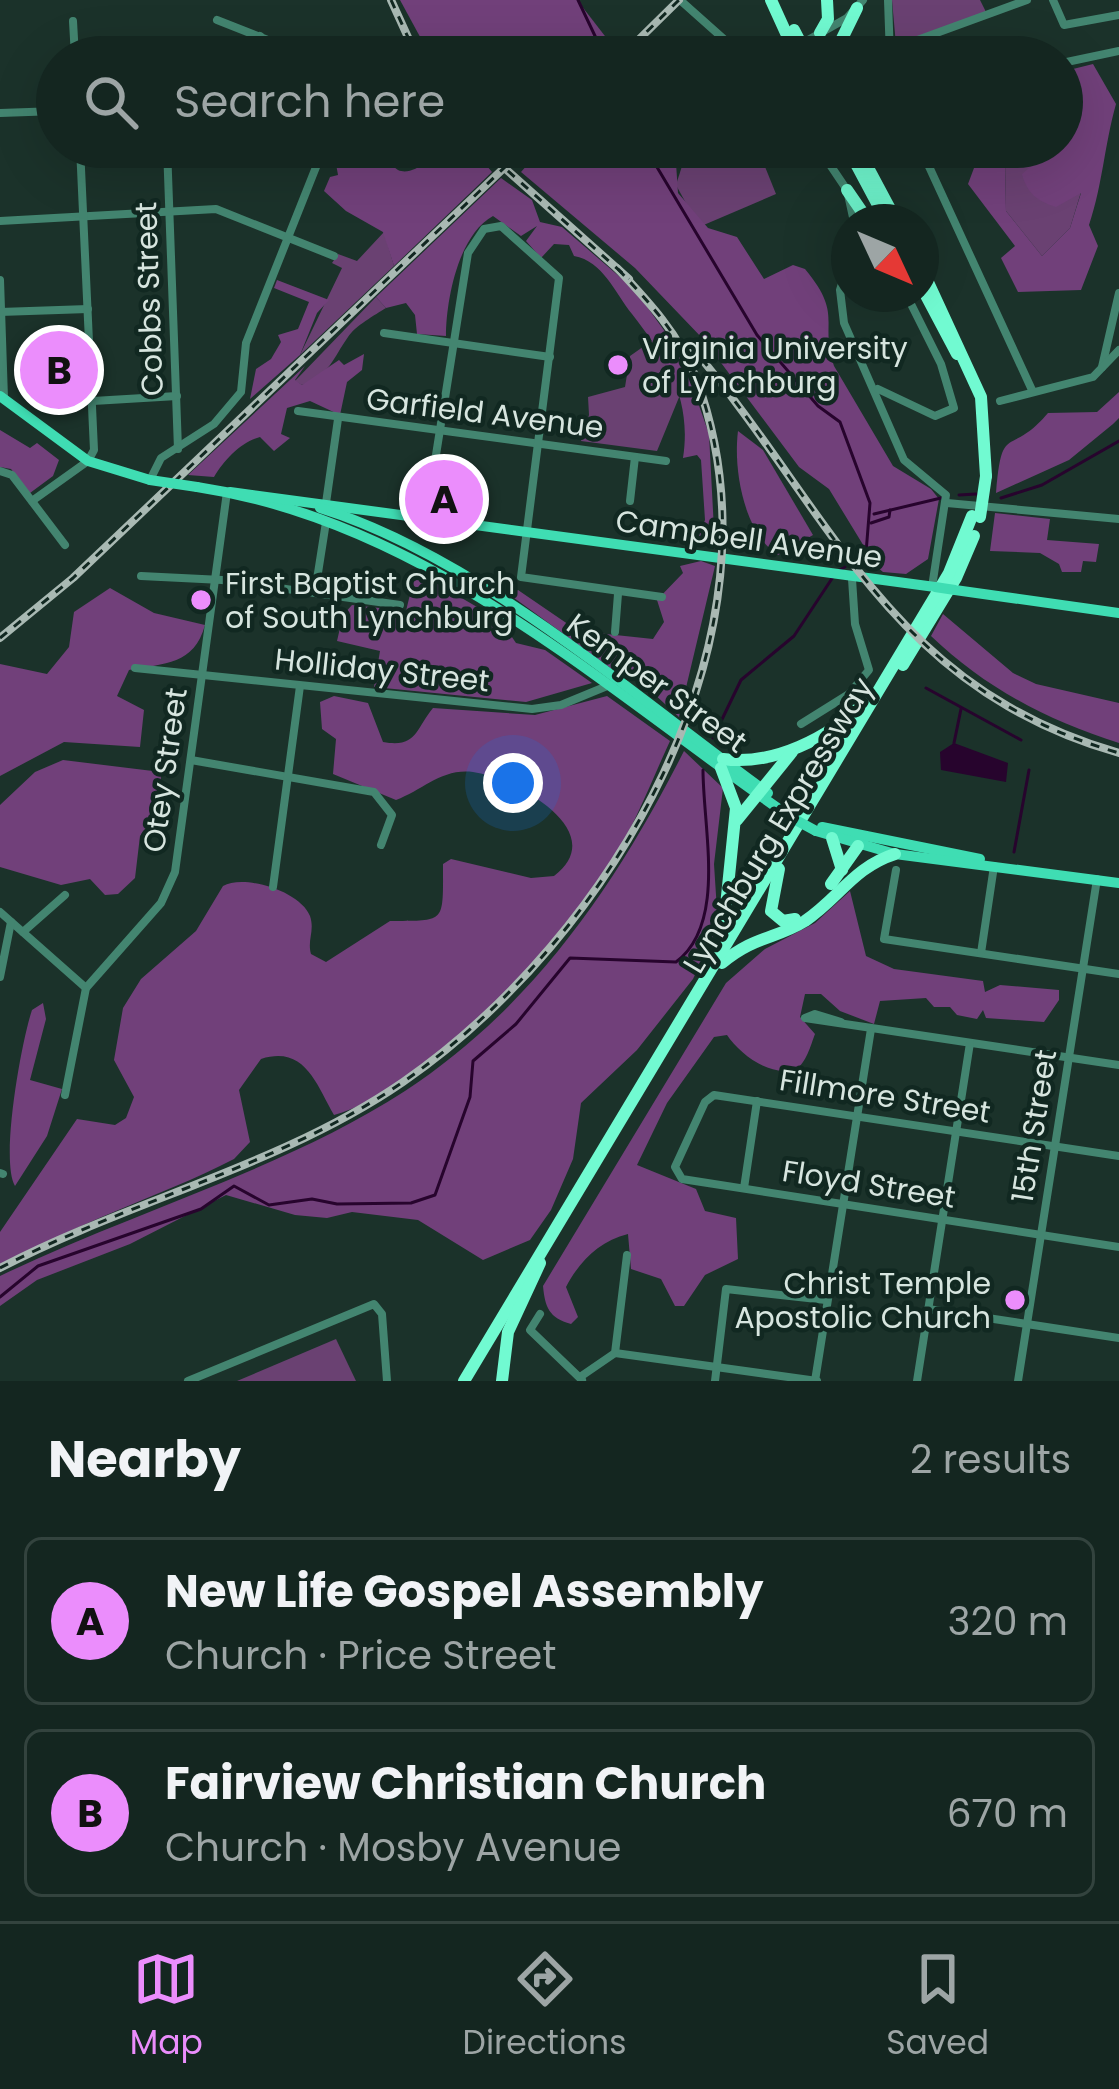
<!DOCTYPE html>
<meta charset="utf-8">
<style>
body{margin:0;font-family:Poppins,sans-serif;background:#21322d;color:#f1f3f6}
.compass{position:absolute;left:831px;top:204px;width:108px;height:108px;border-radius:50%;background:#142620;box-shadow:0 12px 48px #0002;rotate:134deg}
.you{position:absolute;left:513px;top:783px;width:42px;height:42px;margin:-30px;border:9px solid #fff;border-radius:50%;background:#1a73e8;box-shadow:0 0 0 18px #1a73e833}
.badge{display:grid;place-items:center;width:78px;height:78px;border-radius:50%;background:#eb8dfc;color:#111;font-size:39px;font-weight:700}
.pin{position:absolute;translate:-50% -50%;border:6px solid #fff;box-shadow:0 3px 12px #0006}
.list{margin:0;padding:0;list-style:none}
h2{display:flex;justify-content:space-between;align-items:center;height:156px;margin:0;padding:0 48px;font-size:51px}
h2 small{font-size:39px;font-weight:400;color:#9da5a5}
.list li{display:grid;grid-template-columns:78px 1fr auto;gap:36px;align-items:center;box-sizing:border-box;height:168px;margin:0 24px 24px;padding:0 24px;border:3px solid #33433e;border-radius:18px}
.list b{display:block;font-size:45px;white-space:nowrap}
.list p{margin:0;font-size:39px;white-space:nowrap;color:#9da5a5}
.list em{font-size:39px;font-style:normal;color:#9da5a5}
.icon{flex:none;width:66px;height:66px;fill:none;stroke:currentColor;stroke-width:2;stroke-linecap:round;stroke-linejoin:round}
.map{position:relative;flex:none;width:1119px;height:1381px;overflow:hidden}
.search{position:absolute;background:#142620;box-shadow:0 12px 48px #0002;left:36px;right:36px;top:36px;height:132px;display:flex;align-items:center;gap:30px;box-sizing:border-box;padding:0 42px;border-radius:66px;color:#9da5a5;font-size:45px}
.sheet{height:540px;background:#142620}
nav{display:flex;justify-content:space-around;align-items:center;box-sizing:border-box;height:168px;border-top:3px solid #33433e;background:#142620;font-size:33px;color:#9da5a5}
nav a{display:grid;justify-items:center;gap:6px}
nav .on{color:#eb8dfc}
.map>svg:first-child{display:block}
</style>
<div class="map">
<svg width="1119" height="1381" viewBox="0 0 1119 1381">
<rect width="100%" height="100%" fill="#1b322a"/>
<g fill="#6a4172">
<path d="M892 0H980L986 12 896 45Z"/>
<path d="M688 147H757L776 194 699 227 676 185Z"/>
<path d="M1012 152 1041 159 1035 168 1081 192 1070 228 1042 256 1006 211 1005 159Z"/>
<path d="M384 232 394 266 300 355 342 268 332 263 338 254 357 261Z"/>
<path d="M376 297 386 308C375 315 355 326 348 337 333 358 330 375 302 385L295 381Z"/>
<path d="M657 337 682 390 657 451 581 441 589 415 588 397 625 387 630 356Z"/>
<path d="M336 1339 356 1381H237Z"/>
</g>
<g fill="#71407a" fill-rule="evenodd">
<path d="M400 0H577L615 49 612 57H431Z"/>
<path d="M1093 64 1116 104C1104 147 1103 183 1089 225L1098 246 1081 290 1018 292 1001 258 1015 246 968 184 974 168 951 147H1062V97L1070 86 1069 70ZM1012 152 1040 159 1022 174C1027 193 1037 201 1056 207L1081 193 1070 228 1042 256 1006 211 1005 160Z"/>
<path d="M333 147H376C382 152 391 166 398 170 413 177 435 156 440 147H471L492 172 394 266 383 232 346 211 324 191 330 177 338 175Z"/>
<path d="M543 147 675 148 678 193 708 228 737 237 764 279 793 265 805 269C844 316 819 321 834 366L893 466 931 489 939 499 928 559 906 574 883 572 876 566 829 489 799 467 704 340 635 268 521 172Z"/>
<path d="M501 178 532 200 540 222 562 227 635 290 681 354 709 434 715 549 698 539 705 520 701 460 697 455 683 458C692 399 667 359 632 314 615 293 603 261 574 256L569 245 554 244 541 258 526 241 537 226 521 236 493 216C458 235 446 301 446 336L417 334 415 315 406 303 386 308 376 297Z"/>
<path d="M277 280 329 300 317 313 300 355 250 399 256 369 271 359 281 342 278 335 298 329 309 302 274 288Z"/>
<path d="M364 354 362 370 347 382 340 415 310 401 287 408 281 434 290 438 274 451 260 437C241 442 224 460 214 477L188 475 305 366 295 380 302 385 339 360 344 365Z"/>
<path d="M1119 392V418L1113 424 1069 460 996 493C1002 420 1009 459 1048 413L1097 412Z"/>
<path d="M0 430 30 448 37 443 59 460 53 476 30 493 11 469 0 467Z"/>
<path d="M738 431 763 450 813 535 778 555C744 533 733 470 738 431Z"/>
<path d="M995 513 1050 519 1047 540 1099 544 1096 562 1083 561 1081 572H1062L1059 564 1040 553 990 551Z"/>
<path d="M701 561 715 566 679 717 638 679 612 669 510 595 518 590 578 631 653 639 664 622 657 600 683 573 680 566Z"/>
<path d="M424 576 501 621 516 643 545 650 592 683 526 702 374 687 380 651 337 641 343 615 352 605 406 611 413 582Z"/>
<path d="M110 588 154 613 205 625C194 665 165 663 129 670L117 696 144 710 140 747 64 742 0 776V664L47 674 69 647 74 612Z"/>
<path d="M943 614 1013 673 1036 684 1119 703V743C1048 721 984 687 931 636Z"/>
<path d="M334 696 368 703 383 742C417 748 415 730 433 708L535 715 607 696 670 741C651 782 634 827 610 865 561 945 424 1090 334 1115 316 1084 305 1045 261 1059L239 1090 250 1142 234 1159C157 1199 73 1221 0 1270V1232L77 1119 115 1125 126 1118 134 1097 114 1060 123 1008 141 979 196 931 223 886C244 874 300 891 310 916 315 931 307 940 311 954L326 962 390 921C446 920 443 925 443 864L451 859 531 878 554 876C613 831 514 778 473 772 442 768 423 790 396 800L333 774 336 739 322 729 320 702Z"/>
<path d="M684 751 723 788 714 864 718 926 693 979 637 1050 581 1103 573 1159 551 1210 530 1240 483 1260 418 1220 352 1212 327 1218 295 1215 226 1195 130 1244 37 1280 0 1306V1276C129 1213 285 1169 405 1091 533 1007 616 885 684 751Z"/>
<path d="M63 760 161 772 160 809 140 836 135 878 118 894 105 895 90 879 61 885 0 867V805L35 772Z"/>
<path d="M850 891 866 956 894 969 983 981 985 992 1000 985 1059 990V1000L1044 1022 986 1018 983 1010 977 1019 957 1015 950 1007H934L926 998 880 1001 874 1024 840 1011 821 994H805L800 1017 815 1034C811 1044 806 1065 795 1069 770 1078 739 1053 727 1035L714 1037 667 1103 637 1165 696 1189 705 1211 736 1218 738 1259 705 1275 684 1306H675L661 1279 631 1269 628 1234C599 1241 579 1262 566 1287L578 1317 571 1324C549 1318 545 1307 543 1286L726 983 765 949 815 923Z"/>
<path d="M43 1003 46 1019 30 1080 62 1089 47 1136 15 1186C0 1161 21 1043 32 1010Z"/>
</g>
<path fill="#27042d" d="M954 743 1008 763 1006 782 941 770 940 752Z"/>
<g fill="none" stroke-linecap="round" stroke-linejoin="round">
<g stroke="#27042d" stroke-width="3">
<path d="M578 0 605 57"/>
<path d="M645 147 757 335 818 406 840 422 870 503 866 553 840 570"/>
<path d="M959 495 976 494"/>
<path d="M1001 498 1042 485 1119 441"/>
<path d="M874 514 941 498"/>
<path d="M871 523 889 517 890 510"/>
<path d="M926 688 1021 740"/>
<path d="M713 738 741 680 794 636 833 577"/>
<path d="M954 743 961 709"/>
<path d="M1014 852 1029 770"/>
<path d="M0 1297 38 1266 201 1209 234 1186 269 1205 312 1199 337 1204 411 1203 435 1195 470 1097 473 1061 516 1024 570 958 676 962C727 924 703 829 703 770"/>
</g>
<g stroke="#438570" stroke-width="8">
<path d="M680 0 744 57"/>
<path d="M888 0 890 57"/>
<path d="M1053 0 1064 25 1119 15"/>
<path d="M217 20 311 57"/>
<path d="M73 21 75 57"/>
<path d="M160 40 161 57"/>
<path d="M890 50 1027 0"/>
<path d="M251 57 260 36"/>
<path d="M778 57 847 18 863 0"/>
<path d="M1062 63 1119 51"/>
<path d="M0 113 57 111"/>
<path d="M167 147 178 449"/>
<path d="M304 147 321 154"/>
<path d="M818 147 847 190 854 222"/>
<path d="M920 147 1032 390"/>
<path d="M0 221 216 209 334 256"/>
<path d="M849 261 840 290 844 323 904 460 946 495 932 587"/>
<path d="M0 280 4 398"/>
<path d="M0 312 88 309"/>
<path d="M384 333 550 357"/>
<path d="M1102 367 1119 293"/>
<path d="M878 389 935 416 954 408 941 364 906 294"/>
<path d="M93 401 177 396"/>
<path d="M1000 401 1093 377 1119 350"/>
<path d="M298 411 666 461"/>
<path d="M0 471 12 475 65 545"/>
<path d="M150 480 161 458 214 424 241 392 246 343 324 147"/>
<path d="M32 501 88 461 94 450 80 147"/>
<path d="M630 501 635 457"/>
<path d="M326 503 338 419"/>
<path d="M947 503 1119 519"/>
<path d="M426 518 468 253 484 229 501 226 559 278 521 577 662 597"/>
<path d="M141 576 222 580 400 605"/>
<path d="M315 592 326 522"/>
<path d="M615 632 618 594"/>
<path d="M135 668 532 709 561 705 612 684"/>
<path d="M801 724 849 694 869 670 855 624 852 579"/>
<path d="M191 760 374 792 392 815 381 845"/>
<path d="M896 870 884 939 1119 974"/>
<path d="M273 887 300 686"/>
<path d="M0 912 86 988"/>
<path d="M23 932 65 895"/>
<path d="M981 953 994 866"/>
<path d="M0 977 11 922"/>
<path d="M841 1022 815 1014 805 1018 1119 1065"/>
<path d="M65 1095 86 988 161 903 175 872 227 492"/>
<path d="M1119 1156 714 1095 705 1102 675 1167 682 1179 1119 1247"/>
<path d="M0 1173 3 1174"/>
<path d="M744 1188 757 1101"/>
<path d="M928 1309 1119 1338"/>
<path d="M540 1314 530 1330 582 1380"/>
<path d="M615 1353 817 1381"/>
<path d="M580 1377 615 1353 627 1255"/>
<path d="M188 1381 374 1304 382 1314 387 1381"/>
<path d="M715 1381 726 1289 826 1300"/>
<path d="M815 1381 871 1029"/>
<path d="M917 1381 970 1043"/>
<path d="M1018 1381 1097 879"/>
</g>
<g stroke="#3fddb3" stroke-width="10">
<path d="M0 396 88 461 150 480"/>
<path d="M197 487C429 522 605 690 792 818"/>
<path d="M230 492 935 587"/>
<path d="M320 508C478 557 634 696 768 793"/>
<path d="M955 590 1119 613"/>
<path d="M822 827 980 859"/>
<path d="M816 831 895 854 1119 883"/>
</g>
<g stroke="#71fad1" stroke-width="12">
<path d="M771 0 786 33"/>
<path d="M820 33 828 19 827 0"/>
<path d="M833 57 857 8"/>
<path d="M847 147 887 222"/>
<path d="M857 147 897 222"/>
<path d="M847 190 869 222"/>
<path d="M921 267 981 397 986 476"/>
<path d="M921 286 957 354"/>
<path d="M903 665 956 578 974 536"/>
<path d="M723 759C773 766 829 738 864 703"/>
<path d="M721 768 736 808 723 935"/>
<path d="M737 820 792 752"/>
<path d="M832 838 842 870"/>
<path d="M779 869 771 911 783 921 795 919"/>
<path d="M831 884 858 846"/>
<path d="M722 963C754 936 776 939 805 921 839 898 854 867 895 854"/>
<path d="M464 1381 949 573 972 516"/>
<path d="M502 1381 508 1332 540 1263"/>
</g>
<g stroke="#a9b9b3" stroke-width="8">
<g id="rail">
<path d="M391 0 417 57"/>
<path d="M621 57 679 0"/>
<path d="M481 147 629 279"/>
<path d="M690 345C833 513 887 686 1119 753"/>
<path d="M0 638 73 578 526 147"/>
<path d="M0 1268C130 1200 281 1166 403 1082 612 937 792 636 696 378 680 335 648 301 617 268"/>
</g>
</g>
<use href="#rail" stroke="#112821" stroke-width="3" stroke-dasharray="9" stroke-linecap="butt"/>
<g stroke="#3fddb3" stroke-width="10">
<path d="M150 480 197 487"/>
<path d="M935 587 955 590"/>
<path d="M792 818 816 831"/>
</g>
<g stroke="#71fad1" stroke-width="12">
<path d="M794 30 808 57"/>
<path d="M980 517 986 476"/>
</g>
</g>
<g fill="#eb8dfc" stroke="#112821" stroke-width="4.5">
<circle cx="618" cy="365" r="12"/>
<circle cx="201" cy="600" r="12"/>
<circle cx="1015" cy="1300" r="12"/>
</g>
<g text-anchor="middle" dominant-baseline="central" stroke-width="9" stroke-linejoin="round" paint-order="stroke">
<g font-size="30" fill="#d7e5df" stroke="#112821">
<text transform="translate(149 299) rotate(-92)">Cobbs Street</text>
<text transform="translate(485 413) rotate(7)">Garfield Avenue</text>
<text transform="translate(749 539) rotate(8)">Campbell Avenue</text>
<text transform="translate(382 670) rotate(6)">Holliday Street</text>
<text transform="translate(657 683) rotate(36)">Kemper Street</text>
<text transform="translate(165 770) rotate(-82)">Otey Street</text>
<text transform="translate(778 825) rotate(-59)">Lynchburg Expressway</text>
<text transform="translate(885 1096) rotate(9)">Fillmore Street</text>
<text transform="translate(1034 1126) rotate(-81)">15th Street</text>
<text transform="translate(869 1184) rotate(9)">Floyd Street</text>
</g>
<g font-size="30" fill="#d7e5df" stroke="#112821" text-anchor="start">
<text x="642" y="348">Virginia University<tspan x="642" dy="34">of Lynchburg</tspan></text>
<text x="225" y="583">First Baptist Church<tspan x="225" dy="34">of South Lynchburg</tspan></text>
<text x="991" y="1283" text-anchor="end">Christ Temple<tspan x="991" dy="34">Apostolic Church</tspan></text>
</g>
</g>
</svg>
<svg class="compass" viewBox="-18 -18 36 36"><path d="M0-13l5 13h-10z" fill="#e53935"/><path d="M0 13l5-13h-10z" fill="#9da5a5"/></svg>
<div class="you"></div>
<div class="pin badge" style="left:444px;top:499px">A</div>
<div class="pin badge" style="left:59px;top:370px">B</div>
<div class="search"><svg class="icon" aria-label="search" viewBox="0 0 24 24"><circle cx="10" cy="10" r="6"/><path d="M15 15l6 6"/></svg>Search here</div>
</div>
<section class="sheet">
<h2>Nearby<small>2 results</small></h2>
<ul class="list">
<li><span class="badge">A</span><div><b>New Life Gospel Assembly</b><p>Church · Price Street</p></div><em>320 m</em></li>
<li><span class="badge">B</span><div><b>Fairview Christian Church</b><p>Church · Mosby Avenue</p></div><em>670 m</em></li>
</ul>
</section>
<nav>
<a class="on"><svg class="icon" aria-label="map" viewBox="0 0 24 24"><path d="M3 6l6-2 6 2 6-2v14l-6 2-6-2-6 2zM9 4v14M15 6v14"/></svg>Map</a>
<a><svg class="icon" aria-label="directions" viewBox="0 0 24 24"><path d="M12 3l9 9-9 9-9-9zM9 14v-3h6M13 9l2 2-2 2"/></svg>Directions</a>
<a><svg class="icon" aria-label="saved" viewBox="0 0 24 24"><path d="M7 4h10v16l-5-4-5 4z"/></svg>Saved</a>
</nav>
